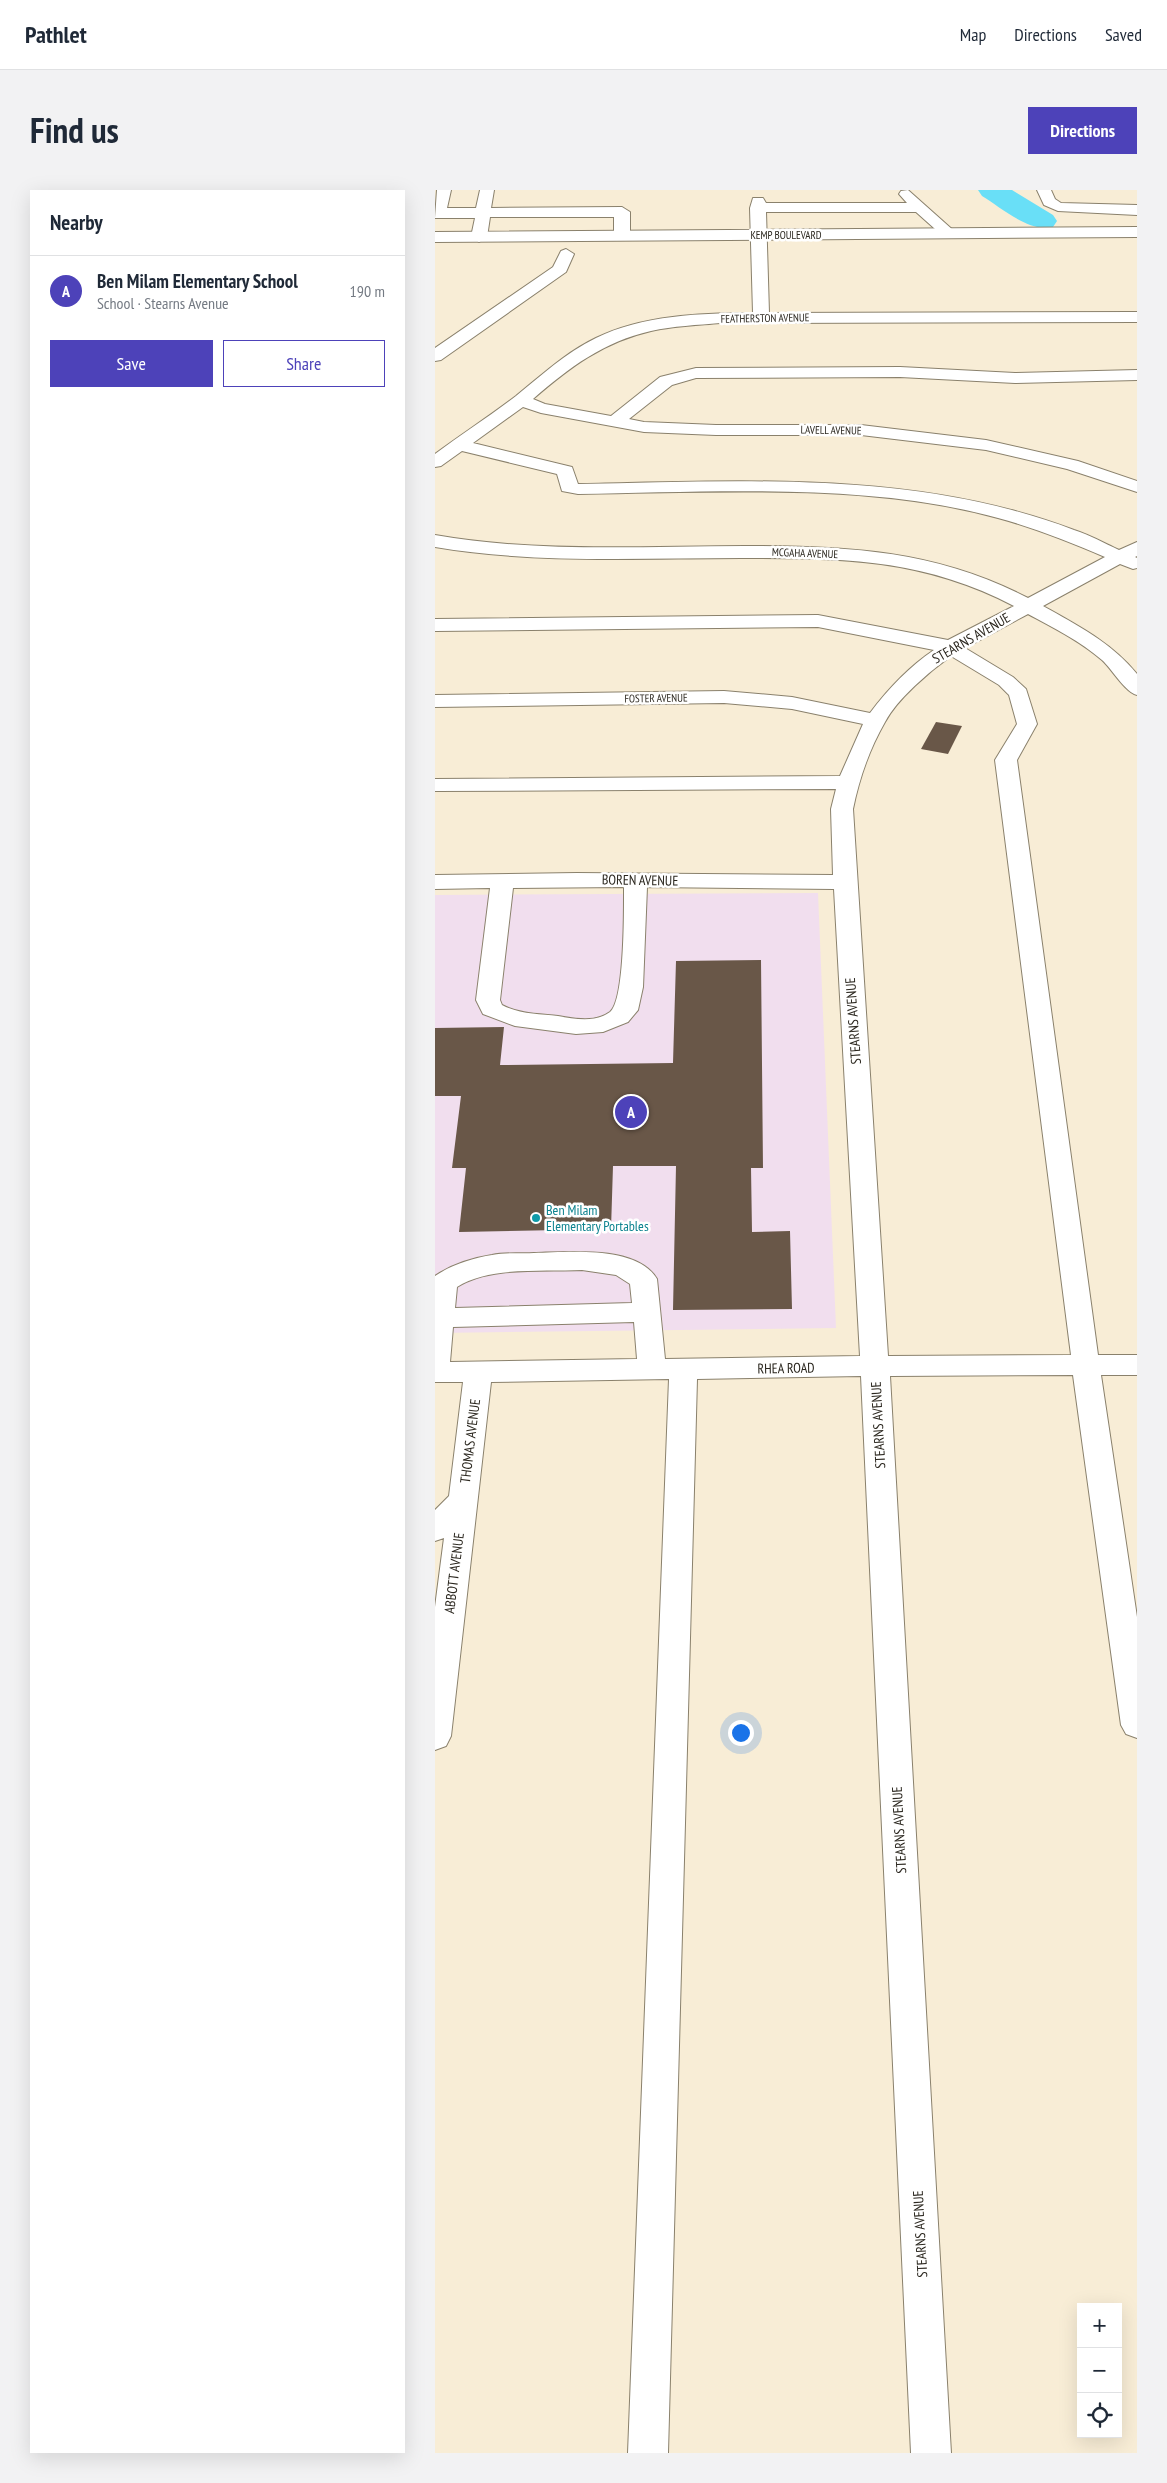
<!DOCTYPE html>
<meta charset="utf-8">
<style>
body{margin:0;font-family:"PT Sans Narrow",sans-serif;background:#f2f2f3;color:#1f2937}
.controls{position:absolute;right:15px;bottom:15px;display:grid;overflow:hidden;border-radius:0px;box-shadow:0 5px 20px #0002}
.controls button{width:45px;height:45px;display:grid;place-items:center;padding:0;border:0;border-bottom:1px solid #e0e1e3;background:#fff;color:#1f2937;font:25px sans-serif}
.you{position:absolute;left:305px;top:1542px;width:18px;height:18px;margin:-12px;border:4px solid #fff;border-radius:50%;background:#1a73e8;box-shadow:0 0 0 8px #1a73e833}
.badge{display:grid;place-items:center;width:32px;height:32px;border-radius:50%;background:#4d42b9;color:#fff;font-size:16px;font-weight:700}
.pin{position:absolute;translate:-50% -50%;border:2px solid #fff;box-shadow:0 1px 5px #0006}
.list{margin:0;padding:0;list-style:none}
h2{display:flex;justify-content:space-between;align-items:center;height:65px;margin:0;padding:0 20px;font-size:21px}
h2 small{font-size:16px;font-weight:400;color:#747a83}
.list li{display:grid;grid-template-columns:32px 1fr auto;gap:15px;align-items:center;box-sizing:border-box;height:70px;padding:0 20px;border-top:1px solid #e0e1e3}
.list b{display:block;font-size:19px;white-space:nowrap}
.list p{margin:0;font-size:16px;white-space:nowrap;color:#747a83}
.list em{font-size:16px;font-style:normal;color:#747a83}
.actions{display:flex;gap:10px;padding:15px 20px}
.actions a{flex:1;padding:11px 0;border:1px solid #4d42b9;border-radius:0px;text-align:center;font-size:18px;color:#4d42b9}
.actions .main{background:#4d42b9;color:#fff}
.icon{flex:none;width:28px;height:28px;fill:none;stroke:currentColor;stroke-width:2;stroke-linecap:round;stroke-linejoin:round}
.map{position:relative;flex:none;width:702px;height:2263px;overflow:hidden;border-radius:0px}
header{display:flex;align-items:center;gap:30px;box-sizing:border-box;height:70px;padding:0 25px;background:#fff;border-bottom:1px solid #e0e1e3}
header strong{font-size:24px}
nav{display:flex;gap:28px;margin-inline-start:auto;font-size:18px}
.intro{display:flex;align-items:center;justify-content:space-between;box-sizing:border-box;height:120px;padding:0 30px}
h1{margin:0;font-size:35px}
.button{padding:12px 22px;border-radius:0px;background:#4d42b9;color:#fff;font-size:18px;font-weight:700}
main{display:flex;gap:30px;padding:0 30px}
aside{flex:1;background:#fff;border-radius:0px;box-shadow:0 5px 20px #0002}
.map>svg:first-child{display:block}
</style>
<header>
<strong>Pathlet</strong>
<nav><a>Map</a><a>Directions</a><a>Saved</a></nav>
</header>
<div class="intro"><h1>Find us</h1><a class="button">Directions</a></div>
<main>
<aside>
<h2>Nearby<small></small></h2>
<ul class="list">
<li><span class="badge">A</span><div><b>Ben Milam Elementary School</b><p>School · Stearns Avenue</p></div><em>190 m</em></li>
</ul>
<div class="actions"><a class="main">Save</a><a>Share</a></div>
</aside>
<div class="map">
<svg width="702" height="2263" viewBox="0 0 702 2263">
<rect width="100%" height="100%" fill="#f8edd6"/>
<path fill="#f1deee" d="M383 703 401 1138 0 1143V705Z"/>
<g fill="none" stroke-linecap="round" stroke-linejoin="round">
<path fill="#69dff7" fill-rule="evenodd" d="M543 0H577L618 25 622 31 618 37C594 43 567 18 547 6Z"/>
</g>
<g fill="#695748">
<path d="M501 532 527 536 513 564 486 559Z"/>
<path d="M326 770 328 978H316L317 1042 355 1041 357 1119 238 1120 241 976H178L176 1039 24 1042 31 978H17L26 906H0V838L69 837 65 875 238 873 241 771Z"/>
</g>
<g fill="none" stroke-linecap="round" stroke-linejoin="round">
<g stroke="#8a816c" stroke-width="2">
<g id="minor">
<path d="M2 0H16L12 18H41L45 0H59L56 18 187 17 195 22V46L192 49H182L179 46V27H55L52 47 44 52 36 47 40 28H0Z"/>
<path d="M473 0 519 41 522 44 519 47H509L481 22H331L334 123 702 122V132L285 133C263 135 238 136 216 141 168 152 135 177 98 209L110 214 176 226 225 187 261 178 465 177 580 183 702 180V190L580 193 465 187 261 188 237 195 194 229 209 232 281 235H426L551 250 643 271 702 291V302L632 279 551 260 426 245H281L209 242 106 223 88 217 38 253 137 277 143 294C308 291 482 280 639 340 655 345 669 353 684 360L702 352V366L700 367 702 368V378L698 379 685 374 608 416C642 435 677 453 702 484V505C690 502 677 479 667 470 645 451 619 438 593 424L530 458 578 487 591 499 602 534 582 570 663 1165H702V1185H666L702 1427V1548L691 1544 686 1535 638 1185 455 1186 516 2263H476L426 1186 262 1189 233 2263H193L234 1189 56 1192 16 1546 11 1556 0 1560V1417L9 1348 0 1351V1320L14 1306 28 1192H0V1086C16 1075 38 1068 57 1065 71 1062 86 1064 99 1063 133 1062 202 1055 222 1089L230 1169 425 1166 399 699 212 697 208 797 203 820 193 832 168 842 141 844 80 836 48 824 41 810 55 698 0 699V685L142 683 398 685 396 619 401 599 0 601V589L405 586 428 534 357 519 289 513 0 517V505L289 501 357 507 435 523C453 499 475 476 499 460L383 437 0 441V429L383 425 513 450 579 416C487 368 407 368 306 368 205 368 100 374 0 357V345C102 363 207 356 310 356 412 356 501 360 593 408L670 367C635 352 600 338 563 328 434 292 276 302 143 304L127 301 122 284 27 261 6 276 0 277V264C27 244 55 226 81 206 107 185 130 163 161 148 207 125 267 123 318 123L315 18 318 8H328L331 13H472L464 4 466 1ZM516 466 564 495 574 505 582 534 560 570 636 1165 453 1166 418 619C424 589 435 558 450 532 462 509 495 481 516 466ZM189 697C189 719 190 810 175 822 160 833 140 829 123 826 104 824 84 824 67 815L65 810 78 698ZM147 1080 181 1085 195 1094 197 1113 20 1118 22 1097C54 1076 109 1082 147 1080ZM199 1132 202 1169 15 1172 18 1137Z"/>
<path d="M602 0H616L620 9 626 13 702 15V25L623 21 609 15Z"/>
<path d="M131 59 139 64 131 82 6 170 0 171V158L118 77 126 61Z"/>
</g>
</g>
<g stroke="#8a816c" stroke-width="2">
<path id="major" d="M702 37V47L0 52V42Z"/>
</g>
<use href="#minor" fill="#fff" fill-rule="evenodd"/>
<use href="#major" fill="#fff" fill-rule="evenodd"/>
</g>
<circle fill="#0f9aa8" stroke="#fff" stroke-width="2" cx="101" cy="1028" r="5"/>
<g text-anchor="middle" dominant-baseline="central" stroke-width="5" stroke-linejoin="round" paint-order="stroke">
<g font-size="11" fill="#2b271f" stroke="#fff">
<text x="351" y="45">KEMP BOULEVARD</text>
<text transform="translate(330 128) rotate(-1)">FEATHERSTON AVENUE</text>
<text transform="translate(396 240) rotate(1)">LAVELL AVENUE</text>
<text transform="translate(370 363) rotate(2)">MCGAHA AVENUE</text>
<text transform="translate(221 508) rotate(-1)">FOSTER AVENUE</text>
</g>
<g font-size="14" fill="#2b271f" stroke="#fff">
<text transform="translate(536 448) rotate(-30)">STEARNS AVENUE</text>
<text transform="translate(205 690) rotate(1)">BOREN AVENUE</text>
<text transform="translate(418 831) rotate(-94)">STEARNS AVENUE</text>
<text transform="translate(351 1178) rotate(-1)">RHEA ROAD</text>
<text transform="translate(443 1235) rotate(-93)">STEARNS AVENUE</text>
<text transform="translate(35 1251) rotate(-83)">THOMAS AVENUE</text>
<text transform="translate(19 1383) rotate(-83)">ABBOTT AVENUE</text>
<text transform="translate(464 1640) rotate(-93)">STEARNS AVENUE</text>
<text transform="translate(485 2044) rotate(-93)">STEARNS AVENUE</text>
</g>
<g font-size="14" fill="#0d838f" stroke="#fff" text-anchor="start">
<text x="111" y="1020">Ben Milam<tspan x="111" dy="16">Elementary Portables</tspan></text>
</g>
</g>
</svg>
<div class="controls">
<button>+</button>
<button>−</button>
<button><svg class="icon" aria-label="locate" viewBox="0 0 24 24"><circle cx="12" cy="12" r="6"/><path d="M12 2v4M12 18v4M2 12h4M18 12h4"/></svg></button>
</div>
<div class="you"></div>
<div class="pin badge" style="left:196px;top:922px">A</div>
</div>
</main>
